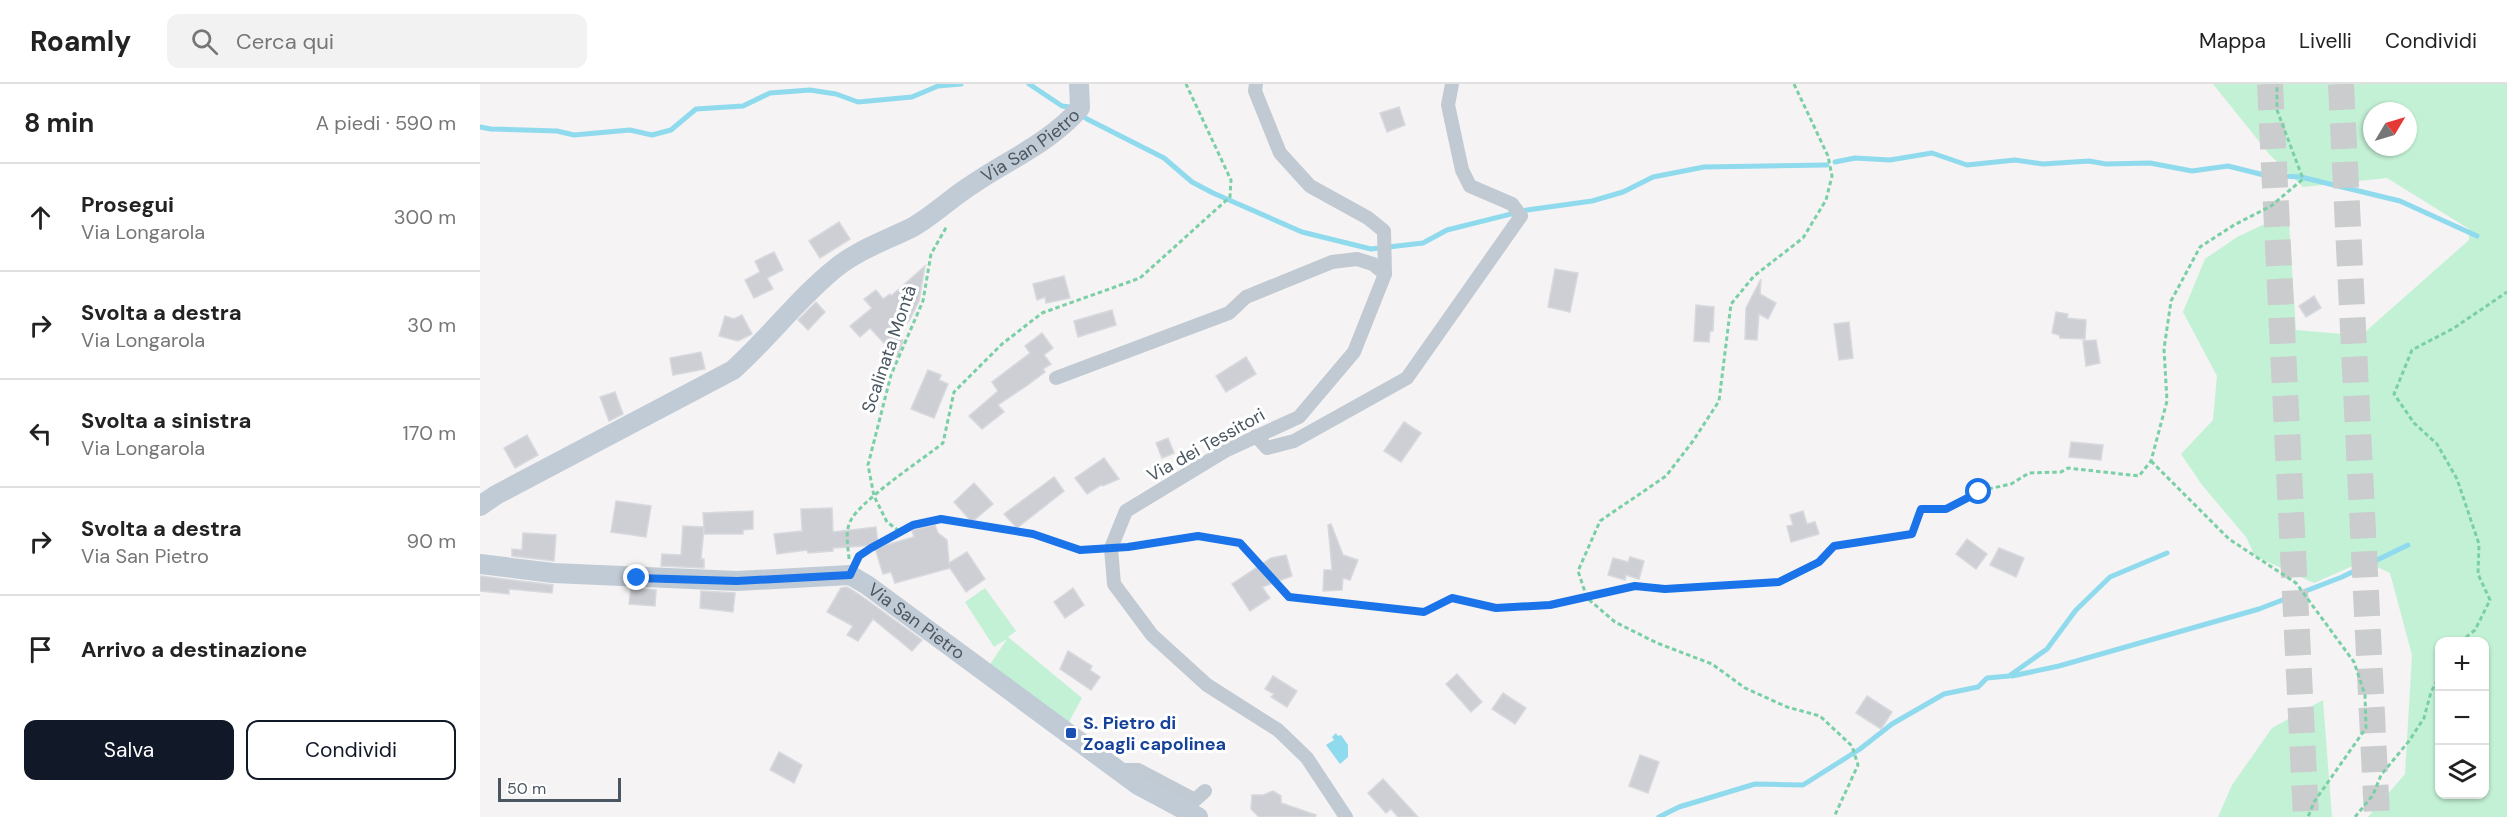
<!DOCTYPE html>
<html lang="it">
<meta charset="utf-8">
<style>
body{margin:0;font-family:"DM Sans",sans-serif;background:#f2f2f2;color:#222}
.controls{position:absolute;right:18px;bottom:18px;display:grid;overflow:hidden;border-radius:12px;box-shadow:0 2px 4px #0004}
.controls button{width:54px;height:54px;display:grid;place-items:center;padding:0;border:0;border-bottom:2px solid #e0e0e0;background:#fff;color:#222;font:30px sans-serif}
.compass{position:absolute;left:1883px;top:18px;width:54px;height:54px;border-radius:50%;background:#fff;box-shadow:0 2px 4px #0004;rotate:52deg}
.scale{position:absolute;left:18px;bottom:15px;width:123px;box-sizing:border-box;padding-left:6px;border:3px solid #4a5661;border-top:0;font-size:16px;line-height:21px;white-space:nowrap;color:#4a5661;-webkit-text-stroke:4px #fff;paint-order:stroke}
.stop{position:absolute;width:18px;height:18px;margin:-14px;border:4px solid #1a73e8;border-radius:50%;background:#fff}
.stop.end{background:#1a73e8;border-color:#fff;box-shadow:0 2px 6px #0008}
.list{margin:0;padding:0;list-style:none}
h2{display:flex;justify-content:space-between;align-items:center;height:78px;margin:0;padding:0 24px;font-size:26px}
h2 small{font-size:20px;font-weight:400;color:#767676}
.list li{display:grid;grid-template-columns:39px 1fr auto;gap:18px;align-items:center;box-sizing:border-box;height:108px;padding:0 24px;border-top:2px solid #e0e0e0}
.list b{display:block;font-size:22px;white-space:nowrap}
.list p{margin:0;font-size:20px;white-space:nowrap;color:#767676}
.list em{font-size:20px;font-style:normal;color:#767676}
.actions{display:flex;gap:12px;padding:18px 24px}
.actions a{flex:1;padding:14px 0;border:2px solid #111827;border-radius:12px;text-align:center;font-size:21px;color:#111827}
.actions .main{background:#111827;color:#fff}
.icon{flex:none;width:33px;height:33px;fill:none;stroke:currentColor;stroke-width:2;stroke-linecap:round;stroke-linejoin:round}
.map{position:relative;flex:none;width:2027px;height:733px;overflow:hidden}
header{display:flex;align-items:center;gap:36px;box-sizing:border-box;height:84px;padding:0 30px;background:#fff;border-bottom:2px solid #e0e0e0}
header strong{font-size:28px}
nav{display:flex;gap:33px;margin-inline-start:auto;font-size:21px}
.search{width:420px;height:54px;background:#f2f2f2;display:flex;align-items:center;gap:15px;box-sizing:border-box;padding:0 21px;border-radius:12px;color:#767676;font-size:22px}
main{display:flex}
aside{flex:1;background:#fff}
.map>svg:first-child{display:block}
</style>
<header>
<strong>Roamly</strong>
<div class="search"><svg class="icon" aria-label="search" viewBox="0 0 24 24"><circle cx="10" cy="10" r="6"/><path d="M15 15l6 6"/></svg>Cerca qui</div>
<nav><a>Mappa</a><a>Livelli</a><a>Condividi</a></nav>
</header>
<main>
<aside>
<h2>8 min<small>A piedi · 590 m</small></h2>
<ul class="list">
<li><svg class="icon" aria-label="ahead" viewBox="0 0 24 24"><path d="M12 20V5M6 11l6-6 6 6"/></svg><div><b>Prosegui</b><p>Via Longarola</p></div><em>300 m</em></li>
<li><svg class="icon" aria-label="right" viewBox="0 0 24 24"><path d="M7 20v-9h11M14 6l5 5-5 5"/></svg><div><b>Svolta a destra</b><p>Via Longarola</p></div><em>30 m</em></li>
<li><svg class="icon" aria-label="left" viewBox="0 0 24 24"><path d="M17 20v-9H6M10 6l-5 5 5 5"/></svg><div><b>Svolta a sinistra</b><p>Via Longarola</p></div><em>170 m</em></li>
<li><svg class="icon" aria-label="right" viewBox="0 0 24 24"><path d="M7 20v-9h11M14 6l5 5-5 5"/></svg><div><b>Svolta a destra</b><p>Via San Pietro</p></div><em>90 m</em></li>
<li><svg class="icon" aria-label="arrive" viewBox="0 0 24 24"><path d="M6 21V4h12l-3 4 3 4H6"/></svg><div><b>Arrivo a destinazione</b></div></li>
</ul>
<div class="actions"><a class="main">Salva</a><a>Condividi</a></div>
</aside>
<div class="map">
<svg width="2027" height="733" viewBox="0 0 2027 733">
<rect width="100%" height="100%" fill="#f5f3f3"/>
<g fill="#c3f1d5" fill-rule="evenodd">
<path d="M1733 0H2027V733H1888L1925 690 1932 571 1910 489 1884 477 1834 499 1775 472 1766 453 1722 401 1701 370 1733 336 1737 292 1703 228 1725 175 1757 153 1791 137 1808 123 1816 246 1874 251 1885 248 1989 156V145L1907 94 1823 103 1790 71ZM1892 27H1928V63H1892ZM1960 558H2004V710H1960Z"/>
<path d="M505 504 536 547 528 553 602 614 584 647 505 588 527 555 514 563 485 518Z"/>
<path d="M1843 616 1852 733H1738L1752 701 1792 644Z"/>
</g>
<path fill="#90daee" d="M856 649 858 652 861 651 868 661V673L860 680 846 661 854 656 852 653Z"/>
<g fill="none" stroke-linecap="round" stroke-linejoin="round">
<g stroke="#90daee" stroke-width="5">
<path d="M549 0 582 22 590 23 607 35 684 74 712 98 733 109 822 148 891 165 943 159 967 146 1047 126 1112 117 1143 108 1173 93 1224 83 1347 81"/>
<path d="M0 43 11 45 77 47 94 51 150 46 172 51 191 46 216 25 263 22 290 9 330 6 356 10 378 18 432 13 458 2 481 0"/>
<path d="M1355 78 1375 74 1410 76 1452 69 1487 81 1535 76 1563 80 1609 77 1626 80 1670 79 1712 87 1748 82 1784 91 1821 93 1920 117 1997 152"/>
<path d="M1532 592 1579 582 1779 525 1862 493 1928 461"/>
<path d="M1179 733 1199 723 1275 700 1323 701 1380 665 1412 640 1464 610 1498 603 1507 594 1529 592 1567 565 1596 526 1630 493 1687 469"/>
</g>
</g>
<g fill="#cdcfd5" stroke="#d7d9de" stroke-width="1.5">
<path d="M919 23 925 41 907 48 900 29Z"/>
<path d="M359 138 370 155 340 174 329 157Z"/>
<path d="M294 168 303 186 287 194 293 205 274 214 265 196 280 188 275 177Z"/>
<path d="M445 182 439 217 429 237 416 249 423 257 417 273 390 244 380 253 370 242 392 224 384 215 396 206 403 215 410 210 411 212Z"/>
<path d="M1075 185 1098 189 1090 228 1068 223Z"/>
<path d="M584 192 590 214 566 219 565 213 557 216 553 200Z"/>
<path d="M1281 195 1280 210 1296 219 1288 235 1279 230 1277 256 1265 255 1266 224Z"/>
<path d="M1834 212 1841 224 1826 233 1819 222Z"/>
<path d="M336 218 345 228 328 246 318 236Z"/>
<path d="M1216 221 1234 223 1233 247H1230L1229 258 1214 257Z"/>
<path d="M632 226 636 241 598 253 594 237Z"/>
<path d="M1576 228 1588 230 1587 234 1606 236 1605 255 1580 254 1579 251 1572 249Z"/>
<path d="M262 231 272 250 258 257 239 252 245 232 254 235Z"/>
<path d="M1369 238 1373 274 1359 276 1354 240Z"/>
<path d="M562 249 573 264 564 271 571 280 563 285 565 288 549 300 518 321 524 328 502 345 489 332 518 307 512 298 550 269 545 262Z"/>
<path d="M1616 256 1620 279 1606 282 1603 257Z"/>
<path d="M221 268 225 285 193 291 190 274Z"/>
<path d="M766 273 776 290 746 308 736 292Z"/>
<path d="M448 286 461 291 459 296 468 300 454 334 431 325Z"/>
<path d="M135 308 143 330 129 337 120 313Z"/>
<path d="M924 338 941 349 921 378 904 367Z"/>
<path d="M47 351 58 371 35 384 24 364Z"/>
<path d="M688 354 694 369 682 374 676 359Z"/>
<path d="M1591 358 1623 361 1621 376 1589 373Z"/>
<path d="M624 374 639 395 623 402 621 401 607 410 595 394Z"/>
<path d="M574 393 584 407 537 444 524 430Z"/>
<path d="M494 399 513 420 492 438 474 418Z"/>
<path d="M136 417 171 422 166 453 131 448Z"/>
<path d="M352 424 353 448 396 443 398 461 353 464V467L328 469 327 466 297 470 294 450 322 447 321 425Z"/>
<path d="M273 427V445L263 446V450H224V444L221 475H224V484L181 482 182 470 201 471 203 442 224 443 223 429Z"/>
<path d="M1323 427 1327 440 1335 438 1339 450 1311 458 1307 442 1313 441 1310 431Z"/>
<path d="M851 440 863 471 878 476 870 496 863 494 862 506 843 507 844 486H852L848 441Z"/>
<path d="M455 441 458 449 467 456 469 479 487 468 505 495 486 508 470 484 415 499 411 488 403 490 395 464 434 453 432 446Z"/>
<path d="M43 449 76 451 74 477 32 472V465L42 466Z"/>
<path d="M1487 455 1507 470 1496 485 1476 470Z"/>
<path d="M1519 464 1544 474 1536 493 1510 481Z"/>
<path d="M806 471 812 492 782 503 790 514 770 527 752 500 791 474Z"/>
<path d="M1150 473 1164 477 1159 495 1146 491 1145 496 1128 491 1133 474 1148 478Z"/>
<path d="M0 492 73 501 72 509 29 505V510L0 507Z"/>
<path d="M367 503 380 511 442 556 432 567 393 535 378 557 367 551 373 542 347 528 361 504Z"/>
<path d="M151 504 176 506 175 522 149 520Z"/>
<path d="M593 504 604 521 585 534 574 518Z"/>
<path d="M221 507 255 509 253 528 220 524Z"/>
<path d="M588 567 612 582 610 586 620 593 611 606 580 585Z"/>
<path d="M977 590 1002 618 991 628 966 600Z"/>
<path d="M793 592 817 607 807 623 791 613 794 610 785 605Z"/>
<path d="M1023 609 1046 624 1035 640 1012 625Z"/>
<path d="M1387 612 1412 628 1401 645 1376 629Z"/>
<path d="M299 668 322 681 314 699 290 686Z"/>
<path d="M1160 671 1179 678 1168 709 1149 702Z"/>
<path d="M903 695 938 733H918L911 725 906 729 888 709Z"/>
<path d="M793 707 801 712V719L836 731 835 733H779L771 725 772 711H783Z"/>
</g>
<g fill="none" stroke-linecap="round" stroke-linejoin="round">
<g stroke="#caccce" stroke-width="26" stroke-dasharray="26 13" stroke-linecap="butt">
<path d="M1790 0 1826 733"/>
<path d="M1861 0 1897 733"/>
</g>
<g stroke="#7ad0a6" stroke-width="3" stroke-dasharray="4.5 3" stroke-linecap="butt">
<path d="M1314 0 1348 72 1352 92 1346 116 1323 154 1274 192 1251 220 1239 317 1213 357 1186 392 1120 437 1098 487 1107 514 1135 538 1177 559 1232 580 1265 604 1307 623 1340 632 1372 662 1378 681 1354 733"/>
<path d="M1671 377 1749 455 1816 499 1874 578 1885 611 1886 644 1834 718 1828 733"/>
<path d="M419 447 407 438 394 412 388 381 411 291 443 217 451 170 467 142"/>
<path d="M647 464 718 451 760 459 809 513 944 528 972 514 1016 524 1070 521 1155 502 1185 505 1299 498 1339 478 1354 462 1432 450 1441 425H1466L1499 407 1531 400 1549 389 1581 388 1588 384 1659 392 1671 377 1687 317 1684 265 1691 217 1720 163 1754 141 1791 122 1823 95 1797 26V0"/>
<path d="M369 475C368 462 365 449 370 438 378 418 443 375 463 359L474 308 522 260 562 229 660 194 750 113 751 96 706 0"/>
<path d="M377 476 379 472 433 441 461 435 553 450 600 466 616 465"/>
<path d="M1980 558 1995 546 2010 516 1998 490 1999 460 1977 395 1957 360 1934 339 1914 310 1932 266 1974 244 2027 208"/>
<path d="M1875 733 1893 711 1901 691 1929 657 1944 634 1951 608 1960 591"/>
</g>
<g stroke="#c1cad2" stroke-width="14">
<path d="M776 0 775 7 800 69 830 102 888 134 904 147 905 190 874 268 819 333 745 367 646 427 631 464 634 500 672 551 727 601 798 646 827 674 866 733"/>
<path d="M576 294 749 229 766 213 852 178 877 175 893 180 905 190"/>
<path d="M776 352 787 364 814 357 927 294 1041 132 1032 120 990 102 982 86 968 21 972 0"/>
<path d="M638 686H658L715 716 725 707"/>
</g>
<g stroke="#c1cbd6" stroke-width="20">
<path id="s1" d="M0 422 16 411 253 286C289 254 319 213 357 183 380 165 407 156 433 143 454 131 472 113 493 100 530 75 571 58 600 24L599 0"/>
<path id="s2" d="M0 480 73 489 257 497 370 491 387 501 658 701 718 733"/>
</g>
</g>
<g fill="none" stroke-linecap="round" stroke-linejoin="round">
<path stroke="#1a73e8" stroke-width="8" d="M157 494 257 497 370 491 379 472 391 464 433 441 461 435 553 450 600 466 648 463 718 452 760 459 809 513 944 528 972 514 1016 524 1070 521 1155 502 1185 505 1299 498 1339 478 1354 462 1432 450 1441 425H1466L1499 408"/>
</g>
<rect fill="#1a4fb4" stroke="#fff" stroke-width="2" x="585" y="643" width="12" height="12" rx="3"/>
<g text-anchor="middle" dominant-baseline="central" stroke-width="6" stroke-linejoin="round" paint-order="stroke">
<g font-size="18" fill="#4a5661" stroke="#fff">
<text stroke="none"><textPath href="#s1" startOffset="663">Via San Pietro</textPath></text>
<text transform="translate(409 265) rotate(-71)">Scalinata Montà</text>
<text transform="translate(726 361) rotate(-29)">Via dei Tessitori</text>
<text stroke="none"><textPath href="#s2" startOffset="452">Via San Pietro</textPath></text>
</g>
<g font-size="18" font-weight="bold" fill="#164399" stroke="#fff" text-anchor="start">
<text x="603" y="639">S. Pietro di<tspan x="603" dy="21">Zoagli capolinea</tspan></text>
</g>
</g>
</svg>
<div class="controls">
<button>+</button>
<button>−</button>
<button><svg class="icon" aria-label="layers" viewBox="0 0 24 24"><path d="M12 4l9 5-9 5-9-5zM3 14l9 5 9-5"/></svg></button>
</div>
<svg class="compass" viewBox="-18 -18 36 36"><path d="M0-13l5 13h-10z" fill="#e53935"/><path d="M0 13l5-13h-10z" fill="#767676"/></svg>
<div class="scale">50 m</div>
<div class="stop" style="left:1499px;top:408px"></div>
<div class="stop end" style="left:157px;top:494px"></div>
</div>
</main>
